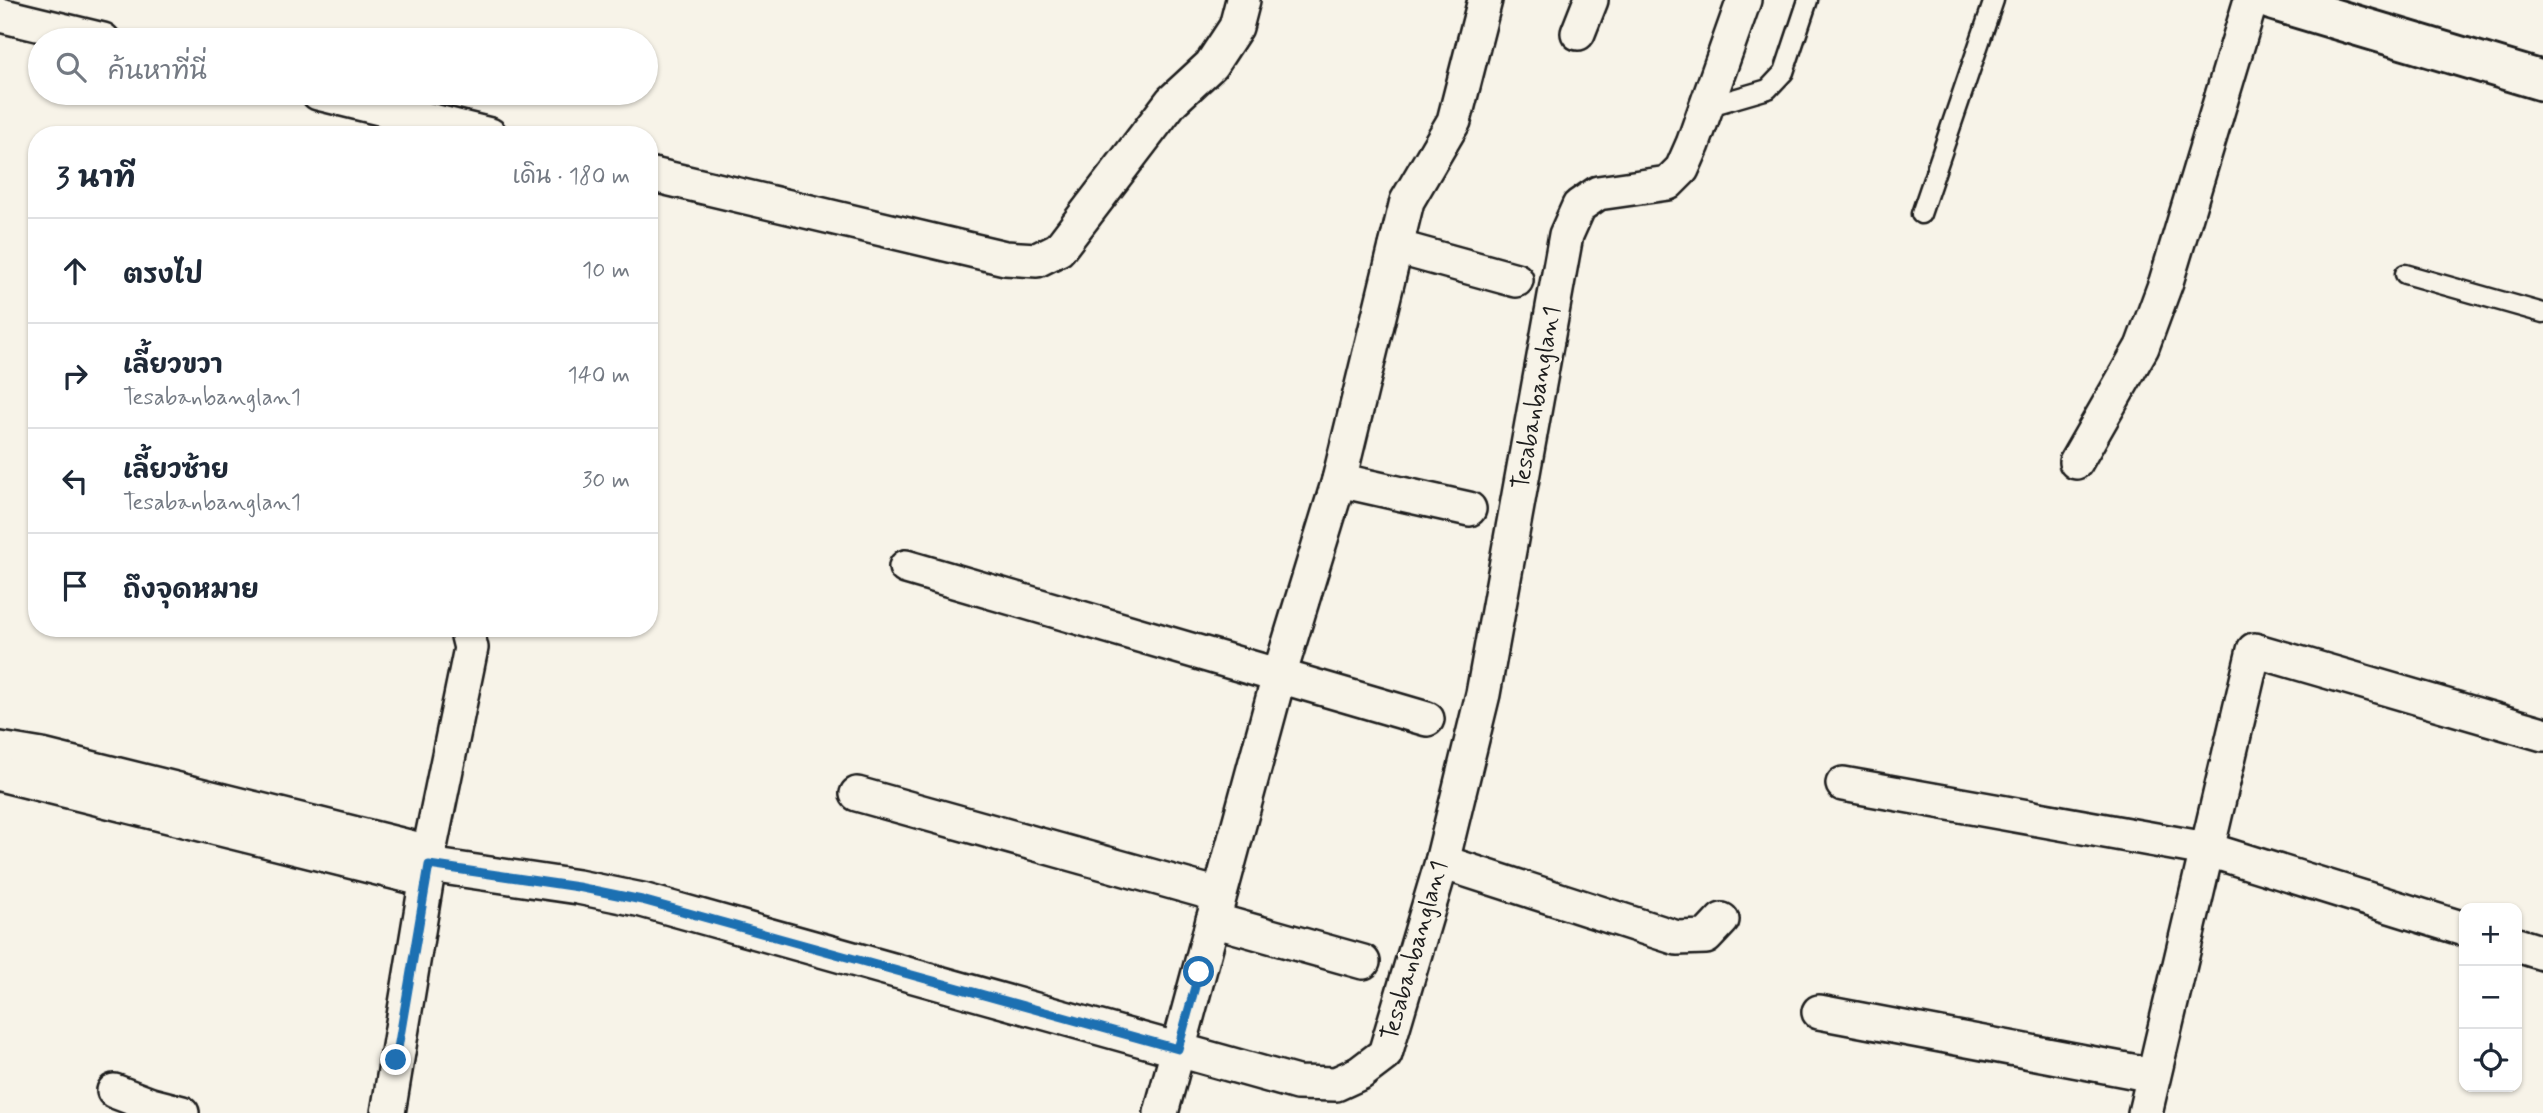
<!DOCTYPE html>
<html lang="th">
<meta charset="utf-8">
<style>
body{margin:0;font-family:Mynerve,"Playpen Sans Thai",sans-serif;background:#f6f6f7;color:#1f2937}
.controls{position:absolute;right:21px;bottom:21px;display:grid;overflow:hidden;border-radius:14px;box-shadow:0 2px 5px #0004}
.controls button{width:63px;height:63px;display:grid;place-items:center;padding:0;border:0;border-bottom:2px solid #e0e1e3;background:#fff;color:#1f2937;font:35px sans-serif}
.stop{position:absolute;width:21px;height:21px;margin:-16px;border:5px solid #1f6fb2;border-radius:50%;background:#fff}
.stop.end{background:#1f6fb2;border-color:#fff;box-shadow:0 2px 7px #0008}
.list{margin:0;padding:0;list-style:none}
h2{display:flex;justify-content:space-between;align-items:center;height:91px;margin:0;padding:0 28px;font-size:30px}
h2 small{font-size:23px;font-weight:400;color:#747a83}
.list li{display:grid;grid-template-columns:46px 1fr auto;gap:21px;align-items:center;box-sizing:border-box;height:105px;padding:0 28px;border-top:2px solid #e0e1e3}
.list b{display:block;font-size:26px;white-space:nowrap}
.list p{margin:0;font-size:23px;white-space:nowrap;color:#747a83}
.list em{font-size:23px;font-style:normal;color:#747a83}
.icon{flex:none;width:38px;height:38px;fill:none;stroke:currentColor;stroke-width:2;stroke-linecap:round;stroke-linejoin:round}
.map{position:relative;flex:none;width:2543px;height:1113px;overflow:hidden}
.search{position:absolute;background:#fff;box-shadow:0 2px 5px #0004;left:28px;top:28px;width:630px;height:77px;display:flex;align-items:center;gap:18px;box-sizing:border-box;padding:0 24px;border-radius:38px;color:#747a83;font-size:26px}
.panel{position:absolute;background:#fff;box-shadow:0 2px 5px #0004;left:28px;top:126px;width:630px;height:511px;border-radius:28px}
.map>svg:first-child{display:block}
</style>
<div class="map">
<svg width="2543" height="1113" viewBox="0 0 2543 1113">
<rect width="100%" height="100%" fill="#f7f3e8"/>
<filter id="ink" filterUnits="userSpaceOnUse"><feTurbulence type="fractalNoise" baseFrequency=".0143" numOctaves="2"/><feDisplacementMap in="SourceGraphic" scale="14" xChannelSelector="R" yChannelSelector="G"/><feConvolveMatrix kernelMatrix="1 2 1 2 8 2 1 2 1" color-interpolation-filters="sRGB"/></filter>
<g filter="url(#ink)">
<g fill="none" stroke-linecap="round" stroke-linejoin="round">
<g stroke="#1c1c1c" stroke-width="23">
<g id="service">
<path d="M1706 107 1768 89 1784 72 1808 0"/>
<path d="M1921 214 1994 0"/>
<path d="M2405 274 2543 313"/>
</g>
</g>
<g stroke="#1c1c1c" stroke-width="38">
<g id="minor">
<path d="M0 15 103 40"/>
<path d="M1578 33 1591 0"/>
<path d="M318 93 490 135"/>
<path d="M649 174 1005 258 1037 260 1059 249 1172 101 1211 65 1236 27 1243 0"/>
<path d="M1396 247 1516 280"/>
<path d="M2076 462 2142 347 2166 282 2251 0"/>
<path d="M1339 480 1469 509"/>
<path d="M906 567 1427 719"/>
<path d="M0 749 42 756 429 852V865"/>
<path d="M0 774 426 880"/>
<path d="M1843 784 2206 849 2464 929"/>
<path d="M857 794 1219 895"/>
<path d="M429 852 471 648 466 628"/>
<path d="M1442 862 1677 938 1706 937 1722 920"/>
<path d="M1213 920 1363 962"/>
<path d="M2517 945 2543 953"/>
<path d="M1819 1012 2153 1075"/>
<path d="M114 1091 151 1105 182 1113"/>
<path d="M388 1113 429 865 578 887 642 900 1297 1083 1336 1084 1360 1073 1385 1054 1442 862 1483 694 1566 235 1579 206 1598 193 1668 183 1682 169 1693 144 1744 0"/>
<path d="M1161 1113 1279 676 1339 480 1407 201 1454 121 1485 0"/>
<path d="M2145 1113 2254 650 2543 734"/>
</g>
</g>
<g stroke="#1c1c1c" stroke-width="44">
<path id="tertiary" d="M2271 0 2543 81"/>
</g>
<use href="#service" stroke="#f7f3e8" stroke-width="18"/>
<use href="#minor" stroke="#f7f3e8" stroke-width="33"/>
<use href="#tertiary" stroke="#f7f3e8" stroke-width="38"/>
</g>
</g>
<g fill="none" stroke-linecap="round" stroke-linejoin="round" filter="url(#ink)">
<path stroke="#1f6fb2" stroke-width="9" d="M396 1060 429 865 578 887 642 900 1178 1049 1199 972"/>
</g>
<g text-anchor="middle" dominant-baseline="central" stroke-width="5" stroke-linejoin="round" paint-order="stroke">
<g font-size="24" fill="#1c1c1c" stroke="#f7f3e8">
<text transform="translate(1537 398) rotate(-80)">Tesabanbanglan1</text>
<text transform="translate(1415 951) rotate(-74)">Tesabanbanglan1</text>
</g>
</g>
</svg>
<div class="controls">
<button>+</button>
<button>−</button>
<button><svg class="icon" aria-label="locate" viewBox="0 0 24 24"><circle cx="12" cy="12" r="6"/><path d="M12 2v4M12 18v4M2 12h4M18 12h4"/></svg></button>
</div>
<div class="stop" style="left:1199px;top:972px"></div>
<div class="stop end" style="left:396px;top:1060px"></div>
<div class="search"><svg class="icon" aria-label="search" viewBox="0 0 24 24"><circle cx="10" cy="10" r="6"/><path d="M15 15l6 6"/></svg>ค้นหาที่นี่</div>
<section class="panel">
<h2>3 นาที<small>เดิน · 180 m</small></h2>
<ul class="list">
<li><svg class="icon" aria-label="ahead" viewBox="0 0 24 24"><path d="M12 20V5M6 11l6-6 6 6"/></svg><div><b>ตรงไป</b></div><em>10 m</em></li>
<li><svg class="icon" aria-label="right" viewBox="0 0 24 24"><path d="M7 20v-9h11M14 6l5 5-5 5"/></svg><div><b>เลี้ยวขวา</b><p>Tesabanbanglan1</p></div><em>140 m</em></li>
<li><svg class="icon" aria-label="left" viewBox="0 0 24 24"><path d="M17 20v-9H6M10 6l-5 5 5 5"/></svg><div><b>เลี้ยวซ้าย</b><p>Tesabanbanglan1</p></div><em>30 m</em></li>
<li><svg class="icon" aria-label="arrive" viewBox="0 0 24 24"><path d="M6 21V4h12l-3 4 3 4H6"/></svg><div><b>ถึงจุดหมาย</b></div></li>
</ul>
</section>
</div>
